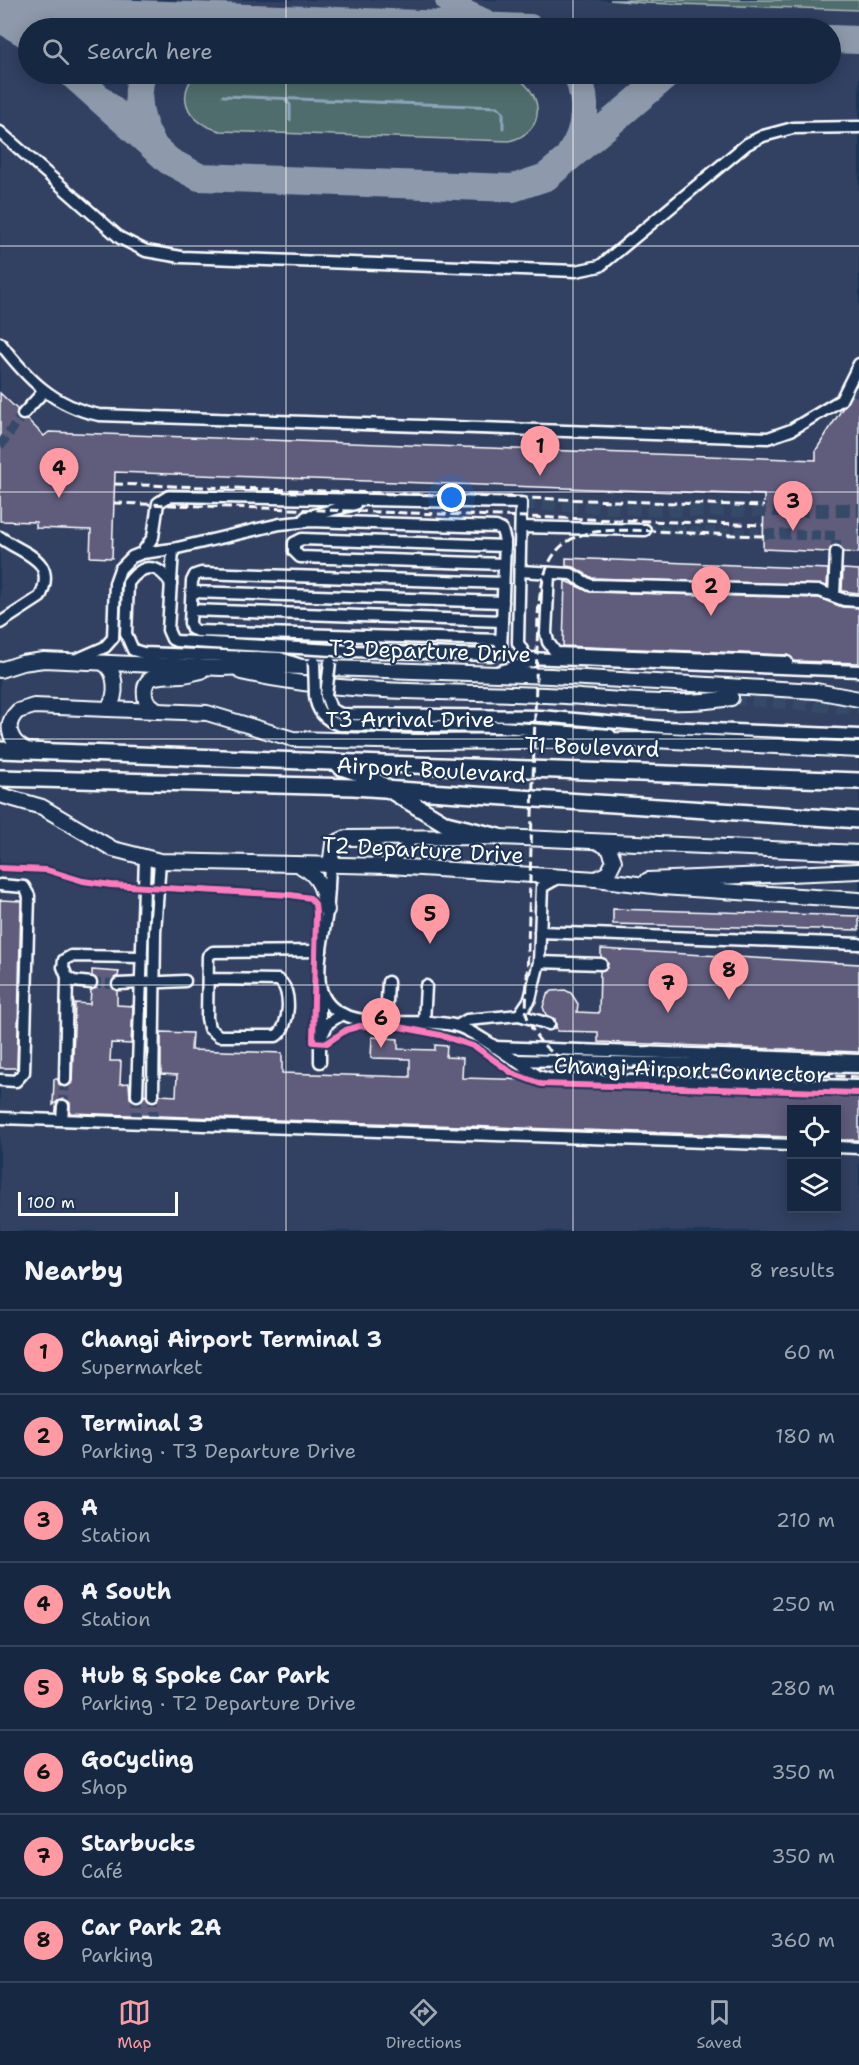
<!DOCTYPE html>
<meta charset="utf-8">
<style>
body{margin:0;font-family:"Shantell Sans",sans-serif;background:#1f3048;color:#f1f3f6}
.controls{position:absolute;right:18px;bottom:18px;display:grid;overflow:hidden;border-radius:0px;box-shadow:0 3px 15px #0003}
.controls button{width:54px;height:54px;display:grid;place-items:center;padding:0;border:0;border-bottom:2px solid #35445a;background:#162841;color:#f1f3f6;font:30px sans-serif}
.scale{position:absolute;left:18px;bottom:15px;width:160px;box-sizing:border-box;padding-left:6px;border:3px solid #fff;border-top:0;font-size:16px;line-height:21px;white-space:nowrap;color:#fff;-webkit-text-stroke:4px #1d3557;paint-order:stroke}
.you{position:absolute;left:452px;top:498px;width:21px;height:21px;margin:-15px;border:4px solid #fff;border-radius:50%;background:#1a73e8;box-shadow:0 0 0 9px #1a73e833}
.badge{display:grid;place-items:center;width:39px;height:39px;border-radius:50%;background:#ff9aa2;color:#111;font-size:20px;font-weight:700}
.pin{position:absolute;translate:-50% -50px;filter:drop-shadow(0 2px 3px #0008)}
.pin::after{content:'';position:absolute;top:32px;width:21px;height:18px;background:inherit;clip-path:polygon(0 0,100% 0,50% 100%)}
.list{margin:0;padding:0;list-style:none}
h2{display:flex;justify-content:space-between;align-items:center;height:78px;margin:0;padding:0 24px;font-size:26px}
h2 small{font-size:20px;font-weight:400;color:#9ea6b1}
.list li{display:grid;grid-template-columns:39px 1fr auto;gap:18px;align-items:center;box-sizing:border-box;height:84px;padding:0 24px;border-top:2px solid #35445a}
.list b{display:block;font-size:22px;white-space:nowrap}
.list p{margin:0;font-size:20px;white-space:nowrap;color:#9ea6b1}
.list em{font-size:20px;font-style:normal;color:#9ea6b1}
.icon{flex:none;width:33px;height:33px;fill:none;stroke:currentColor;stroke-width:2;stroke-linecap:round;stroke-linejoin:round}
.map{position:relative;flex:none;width:859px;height:1231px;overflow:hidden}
.search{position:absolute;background:#162841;box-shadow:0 3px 15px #0003;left:18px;right:18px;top:18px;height:66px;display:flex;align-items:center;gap:15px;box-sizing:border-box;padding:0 21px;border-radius:33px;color:#9ea6b1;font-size:22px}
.sheet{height:750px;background:#162841}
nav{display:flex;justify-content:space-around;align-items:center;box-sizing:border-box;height:84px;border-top:2px solid #35445a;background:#162841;font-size:16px;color:#9ea6b1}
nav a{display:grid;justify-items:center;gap:3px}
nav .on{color:#ff9aa2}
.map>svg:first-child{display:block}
</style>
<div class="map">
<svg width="859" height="1231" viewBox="0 0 859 1231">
<rect width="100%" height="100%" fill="#1d3557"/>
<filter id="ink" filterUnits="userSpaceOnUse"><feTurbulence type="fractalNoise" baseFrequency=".0167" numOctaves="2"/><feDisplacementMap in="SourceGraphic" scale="12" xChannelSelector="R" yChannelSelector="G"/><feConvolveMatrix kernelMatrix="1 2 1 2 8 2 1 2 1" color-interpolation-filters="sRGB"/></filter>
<g filter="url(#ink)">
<path fill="#314162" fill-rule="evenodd" d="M0 0H859V1231H0ZM28 28H830V74H28ZM792 1110H836V1208H792Z"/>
<g fill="#506d6c" stroke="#a8b6b6" stroke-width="1.5">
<path d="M610 0H859V10L645 3Z"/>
<path d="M195 74H510C544 89 549 132 509 141L220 131C191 123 174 101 195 74Z"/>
</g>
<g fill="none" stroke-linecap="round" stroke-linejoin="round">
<g stroke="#8ea4b9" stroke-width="3">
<path d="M223 96 498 107 503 112V128"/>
<path d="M286 100 290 105V120"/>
</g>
<g stroke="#8e9aab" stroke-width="28">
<path d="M449 0 463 13 487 24"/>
<path d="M0 9 530 28"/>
<path d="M0 18 28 35"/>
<path d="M830 39 859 40"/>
<path d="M72 74 169 161 199 177 513 188 546 177 668 74"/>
<path d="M142 74C135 97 139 122 152 143"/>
<path d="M570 154C587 130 588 101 577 74"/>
</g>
</g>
<g fill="#5f5c7c" stroke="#fff" stroke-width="1.5">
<path d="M859 382V553L843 552 840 546 836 545 829 552 763 549 764 495 115 472 112 558 90 557 91 530 36 528V522L0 521V393L17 409 18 419 22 421 28 420 44 436 49 432 816 460V450Z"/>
<path d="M566 558 828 569 827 586 592 578 574 567 566 566Z"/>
<path d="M843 569 859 570V593L842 591Z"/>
<path d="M565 581 590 592 819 598 842 607 859 608V663L794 661 787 655 563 646Z"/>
<path d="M0 900 21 901 17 1068H0Z"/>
<path d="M613 909 859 916V930L613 924Z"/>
<path d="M601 949 859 964V1052L598 1042V1032L557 1031 555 1019 546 1015 543 1007 547 995 552 991 565 990 571 993 578 1004 577 1012 599 1013 600 971 607 968 608 964 601 957Z"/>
<path d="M92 970 119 972 118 976 114 978 111 984 117 991V1005L133 1006 131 1044 111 1043 110 1061H121L120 1084 129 1083 130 1098 136 1102 141 1101 145 1095 152 1102 157 1101 160 1095 176 1096 177 1075 161 1074V1032L192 1033 191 1050 282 1053V1073L410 1077V1059L371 1058 372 1037 398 1039V1049L435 1050V1045L447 1046 446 1057 463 1058 462 1078 530 1080 549 1086 859 1093V1140H837V1110H792V1137L70 1113V1103L67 1100 60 1099 53 1105 54 1079H58L59 1084 64 1087 72 1083 75 1003 90 1004 91 990 97 988 98 983 92 976Z"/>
</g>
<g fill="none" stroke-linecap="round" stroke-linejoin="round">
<g stroke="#344968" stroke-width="10" stroke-dasharray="10 5" stroke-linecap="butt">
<path d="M853 391 859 392"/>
<path d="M0 446 23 414"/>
<path d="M645 530 836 536V552"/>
<path d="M91 983 118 984"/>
<path d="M153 1095V1121"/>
<path d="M63 1106 65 1080"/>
<path d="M136 1121 137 1095"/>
</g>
<g stroke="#344968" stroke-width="14" stroke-dasharray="14 7" stroke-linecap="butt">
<path d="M521 503 682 510H859"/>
<path d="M731 698 859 708"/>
</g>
<g stroke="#fff" stroke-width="15">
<g id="minor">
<path d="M0 132 120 238 146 251 181 257 576 271 600 266 747 144 763 136 793 128 859 127"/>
<path d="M0 343C27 378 53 406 99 415L768 438 791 430 841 400 859 364"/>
<path d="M23 414 44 391"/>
<path d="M306 517 355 504"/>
<path d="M521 527 645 530"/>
<path d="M0 537C23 555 58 558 40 597L0 623"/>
<path d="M142 553 153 537 158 503 169 496 521 503 518 643 527 658 859 671"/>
<path d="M504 564 300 557 294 551V543L302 539 505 546"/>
<path d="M520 571 571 574 590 585 820 591 844 600 859 601"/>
<path d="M549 573 546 633 548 642 556 653 787 662"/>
<path d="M171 584C158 563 143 563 128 583L126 634 133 650 143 653 280 658 301 665"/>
<path d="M192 592 503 602"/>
<path d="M834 596 836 552"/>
<path d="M191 610 502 621"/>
<path d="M501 640 198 631 192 629 190 623 192 581 195 575 201 573 503 583"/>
<path d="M73 661 105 647 113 638 115 583 120 569 132 557 142 553 173 549 280 524 310 521 496 527 502 530 505 541 501 650 491 655 350 651 176 641 172 639 168 630 173 549"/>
<path d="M497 672 533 661"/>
<path d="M315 695C316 710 325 721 340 725L501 727 610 735"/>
<path d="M326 695 331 709 341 714 541 716 663 727 859 735"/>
<path d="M330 866C329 881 329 897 327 911 324 935 317 960 320 984 328 1040 419 1014 457 1026 477 1032 518 1063 538 1076L549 1079 859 1086"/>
<path d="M389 866 412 839"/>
<path d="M0 885 24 887 29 896 24 1072 16 1081 0 1080"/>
<path d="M540 932 859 944"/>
<path d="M539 962 601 964"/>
<path d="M67 977 73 981 91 983"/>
<path d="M208 979 278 980C293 988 290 1028 276 1036H219L209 1028 207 1018 208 956 213 952 321 951"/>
<path d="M118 984 185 981"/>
<path d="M519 1015 549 1024"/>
<path d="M386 1021 388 982"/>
<path d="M424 1022 426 986"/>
<path d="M457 1026 467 1020 519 1015 530 999 539 962 542 887 558 878"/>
<path d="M322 1036 328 1023 342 1014"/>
<path d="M494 1047 859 1060"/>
<path d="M514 1060 859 1067"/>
<path d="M320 1062V991"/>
<path d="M65 1080 67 977 63 967 64 960 71 956 142 957"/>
<path d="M137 1095 145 858"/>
<path d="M153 1095 155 932 160 861"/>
<path d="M0 1118 792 1145"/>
<path d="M62 1120 63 1106"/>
<path d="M836 1147 859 1148"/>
</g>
</g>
<g stroke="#fff" stroke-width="18">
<g id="major">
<path d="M103 663C117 671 118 696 108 708"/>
<path d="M0 670 22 663 44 660 221 668 275 666 550 676 816 691 859 699"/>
<path d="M241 672C343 695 442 691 545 695 606 697 670 708 731 698"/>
<path d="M157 710 146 701C139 671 162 677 181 675 188 675 195 672 201 671"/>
<path d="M29 751C11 744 2 726 18 711L34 706 207 713 293 739 418 742 652 740 859 750"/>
<path d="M0 795 42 807 113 849 160 861 389 866 596 879 662 887 859 900"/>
<path d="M330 866 333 844 346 838 499 837 859 853"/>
<path d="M302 867C320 876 323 891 327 910"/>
<path d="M596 879 608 873 614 861 609 848 598 842"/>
<path d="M648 880 859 871"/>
</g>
</g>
<g stroke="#fff" stroke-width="20">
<g id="highway">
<path d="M0 750 859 781"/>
<path d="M341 767 365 775 446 824 499 837"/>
<path d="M0 778 353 787 859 820"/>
</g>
</g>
<use href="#minor" stroke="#1d3557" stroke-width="10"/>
<use href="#major" stroke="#1d3557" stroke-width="14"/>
<use href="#highway" stroke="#1d3557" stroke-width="15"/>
<g stroke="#fff" stroke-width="3" stroke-dasharray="9 4.5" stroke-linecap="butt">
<path d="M114 484 764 506"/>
<path d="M114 503 764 525"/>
<path d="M763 536C728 535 692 533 657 531 581 528 543 528 538 616L526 1013C534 1040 549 1055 576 1064L859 1077"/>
</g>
<g stroke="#fff" stroke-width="15" stroke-linecap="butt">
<g id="minor-bridge">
<path d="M314 662 315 695"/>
<path d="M326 695 330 662"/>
</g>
</g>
<use href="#minor-bridge" stroke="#1d3557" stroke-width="10"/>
<g stroke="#1d3557" stroke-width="10">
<path id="cycleway" d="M0 868 47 870 83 881 111 885 291 895 310 898 315 904 316 914 313 1042 327 1043 346 1030 360 1026 400 1027 440 1035 476 1047 512 1073 541 1084 859 1093"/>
</g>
<use href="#cycleway" stroke="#fd7abc" stroke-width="6"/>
</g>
</g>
<path fill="none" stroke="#fff" stroke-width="1.5" stroke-opacity="0.55" d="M286 0V28M573 0V28M286 74V1231M573 74V1231M0 246H859M0 492H859M0 739H859M0 985H859"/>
<g text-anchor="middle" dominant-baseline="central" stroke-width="4.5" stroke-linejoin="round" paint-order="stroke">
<g font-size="22" fill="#fff" stroke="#1d3557">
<text transform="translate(430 651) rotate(2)">T3 Departure Drive</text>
<text x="410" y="719">T3 Arrival Drive</text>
<text transform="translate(592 747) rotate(2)">T1 Boulevard</text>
<text transform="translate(431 770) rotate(3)">Airport Boulevard</text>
<text transform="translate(423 850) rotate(3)">T2 Departure Drive</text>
<text transform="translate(690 1070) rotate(2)">Changi Airport Connector</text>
</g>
</g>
</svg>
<div class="controls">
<button><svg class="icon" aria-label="locate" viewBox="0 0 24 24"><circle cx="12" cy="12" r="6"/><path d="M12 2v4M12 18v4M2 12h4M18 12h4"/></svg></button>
<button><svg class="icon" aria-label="layers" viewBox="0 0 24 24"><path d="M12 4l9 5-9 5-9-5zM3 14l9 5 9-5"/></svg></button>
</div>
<div class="scale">100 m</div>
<div class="you"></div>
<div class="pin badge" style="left:540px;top:476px">1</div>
<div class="pin badge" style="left:711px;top:616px">2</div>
<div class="pin badge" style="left:793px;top:531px">3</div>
<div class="pin badge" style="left:59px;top:498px">4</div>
<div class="pin badge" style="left:430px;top:944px">5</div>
<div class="pin badge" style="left:381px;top:1048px">6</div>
<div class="pin badge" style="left:668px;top:1013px">7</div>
<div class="pin badge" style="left:729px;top:1000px">8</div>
<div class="search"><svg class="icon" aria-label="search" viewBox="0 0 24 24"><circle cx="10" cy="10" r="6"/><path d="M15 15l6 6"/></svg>Search here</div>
</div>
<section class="sheet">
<h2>Nearby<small>8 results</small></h2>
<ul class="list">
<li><span class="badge">1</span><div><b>Changi Airport Terminal 3</b><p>Supermarket</p></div><em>60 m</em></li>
<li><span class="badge">2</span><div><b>Terminal 3</b><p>Parking · T3 Departure Drive</p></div><em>180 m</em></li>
<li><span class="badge">3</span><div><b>A</b><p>Station</p></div><em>210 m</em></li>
<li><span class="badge">4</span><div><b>A South</b><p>Station</p></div><em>250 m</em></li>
<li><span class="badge">5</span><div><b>Hub &amp; Spoke Car Park</b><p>Parking · T2 Departure Drive</p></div><em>280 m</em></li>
<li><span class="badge">6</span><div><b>GoCycling</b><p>Shop</p></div><em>350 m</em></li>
<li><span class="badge">7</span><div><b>Starbucks</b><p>Café</p></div><em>350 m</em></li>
<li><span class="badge">8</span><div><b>Car Park 2A</b><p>Parking</p></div><em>360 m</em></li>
</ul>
</section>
<nav>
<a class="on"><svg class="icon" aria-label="map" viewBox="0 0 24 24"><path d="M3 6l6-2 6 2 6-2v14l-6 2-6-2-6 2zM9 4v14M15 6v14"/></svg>Map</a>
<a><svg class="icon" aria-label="directions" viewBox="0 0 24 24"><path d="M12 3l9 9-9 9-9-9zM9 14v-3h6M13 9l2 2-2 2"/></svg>Directions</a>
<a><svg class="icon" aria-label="saved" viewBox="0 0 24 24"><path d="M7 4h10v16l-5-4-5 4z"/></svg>Saved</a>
</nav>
